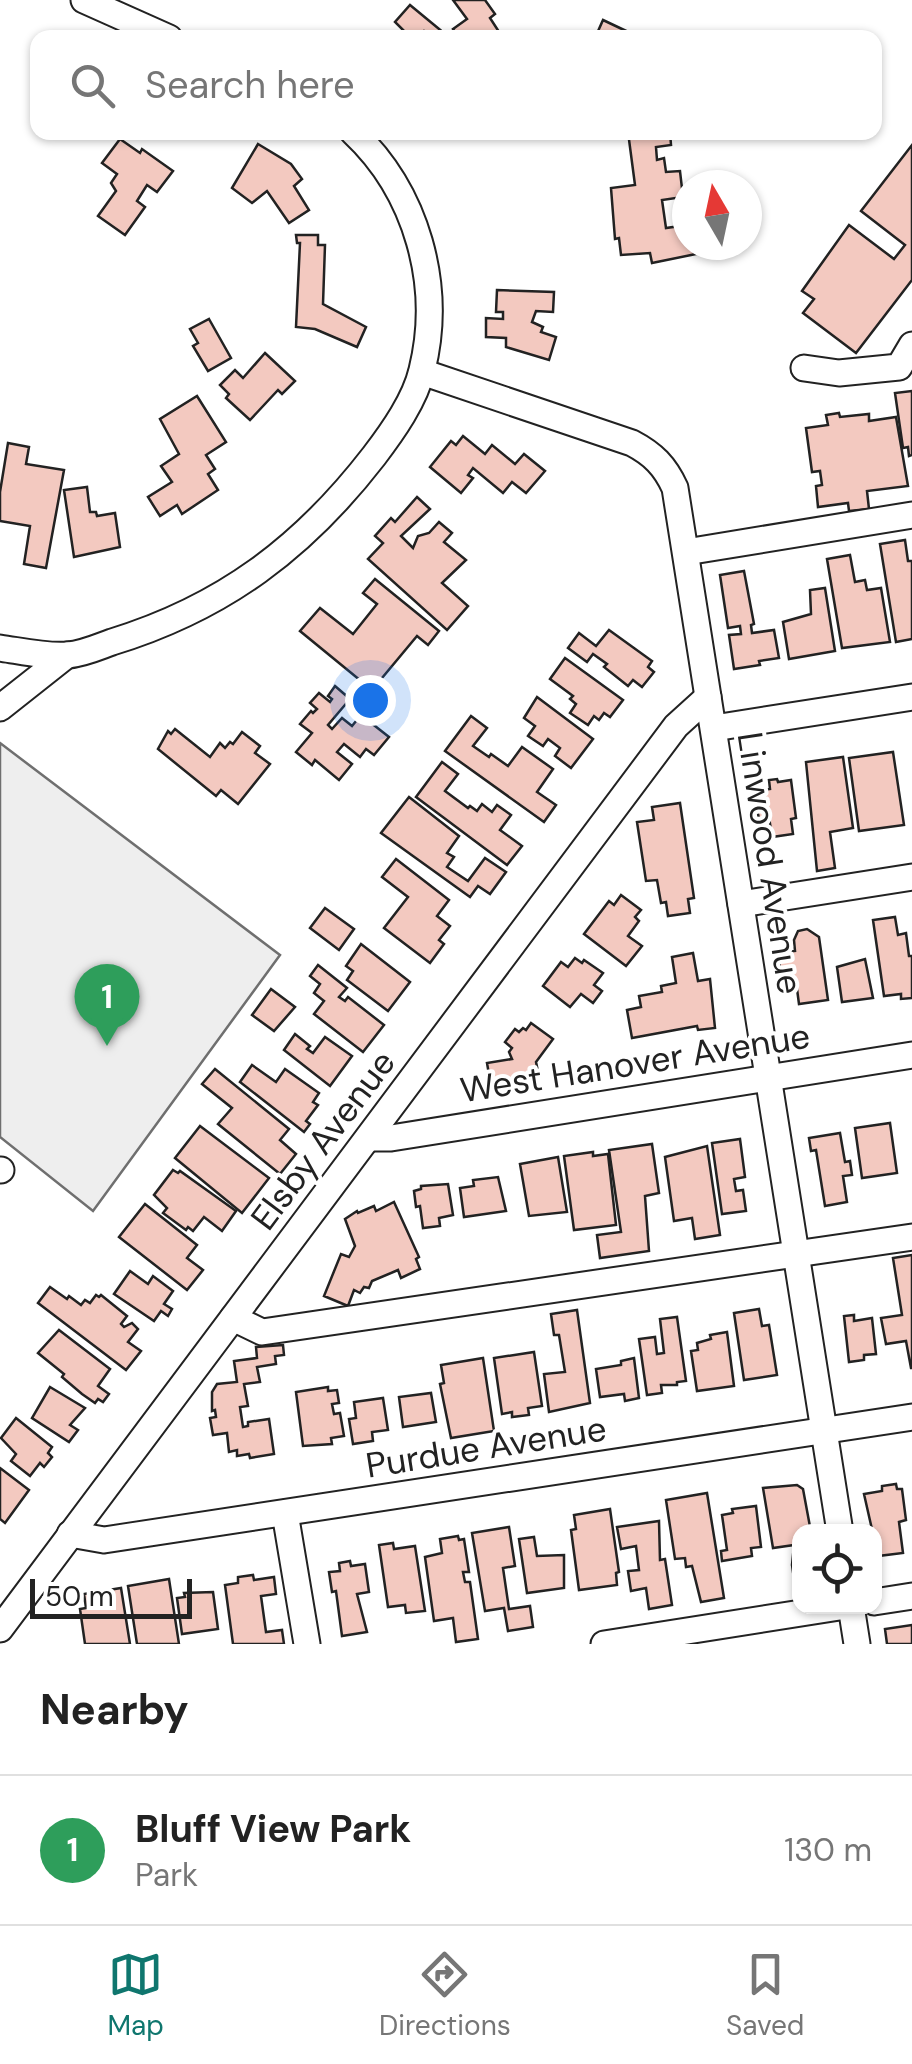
<!DOCTYPE html>
<style>
body{margin:0;font-family:"DM Sans",sans-serif;background:#f6f6f6;color:#222}
.controls{position:absolute;right:30px;bottom:30px;display:grid;overflow:hidden;border-radius:20px;box-shadow:0 2px 8px #0004}
.controls button{width:90px;height:90px;display:grid;place-items:center;padding:0;border:0;border-bottom:2px solid #e0e0e0;background:#fff;color:#222;font:50px sans-serif}
.compass{position:absolute;left:672px;top:170px;width:90px;height:90px;border-radius:50%;background:#fff;box-shadow:0 2px 8px #0004;rotate:351deg}
.scale{position:absolute;left:30px;bottom:25px;width:162px;box-sizing:border-box;padding-left:10px;border:5px solid #222;border-top:0;font-size:28px;line-height:35px;white-space:nowrap;color:#222;-webkit-text-stroke:8px #fff;paint-order:stroke}
.you{position:absolute;left:370px;top:700px;width:35px;height:35px;margin:-25px;border:8px solid #fff;border-radius:50%;background:#1a73e8;box-shadow:0 0 0 15px #1a73e833}
.badge{display:grid;place-items:center;width:65px;height:65px;border-radius:50%;background:#0f766e;color:#fff;font-size:32px;font-weight:700}
.pin{position:absolute;translate:-50% -82px;filter:drop-shadow(0 2px 5px #0008)}
.pin::after{content:'';position:absolute;top:52px;width:35px;height:30px;background:inherit;clip-path:polygon(0 0,100% 0,50% 100%)}
.list{margin:0;padding:0;list-style:none}
h2{display:flex;justify-content:space-between;align-items:center;height:130px;margin:0;padding:0 40px;font-size:42px}
h2 small{font-size:32px;font-weight:400;color:#767676}
.list li{display:grid;grid-template-columns:65px 1fr auto;gap:30px;align-items:center;box-sizing:border-box;height:150px;padding:0 40px;border-top:2px solid #e0e0e0}
.list b{display:block;font-size:38px;white-space:nowrap}
.list p{margin:0;font-size:32px;white-space:nowrap;color:#767676}
.list em{font-size:32px;font-style:normal;color:#767676}
.icon{flex:none;width:55px;height:55px;fill:none;stroke:currentColor;stroke-width:2;stroke-linecap:round;stroke-linejoin:round}
.map{position:relative;flex:none;width:912px;height:1644px;overflow:hidden}
.search{position:absolute;background:#fff;box-shadow:0 2px 8px #0004;left:30px;right:30px;top:30px;height:110px;display:flex;align-items:center;gap:25px;box-sizing:border-box;padding:0 35px;border-radius:20px;color:#767676;font-size:38px}
.sheet{height:280px;background:#fff}
nav{display:flex;justify-content:space-around;align-items:center;box-sizing:border-box;height:140px;border-top:2px solid #e0e0e0;background:#fff;font-size:28px;color:#767676}
nav a{display:grid;justify-items:center;gap:5px}
nav .on{color:#0f766e}
.map>svg:first-child{display:block}
</style>
<div class="map">
<svg width="912" height="1644" viewBox="0 0 912 1644">
<rect width="100%" height="100%" fill="#fff"/>
<path fill="#eee" stroke="#6f6f6f" stroke-width="2.5" d="M0 743 280 955 93 1211 0 1137Z"/>
<g fill="#f3c9c0" stroke="#222" stroke-width="2.5">
<path d="M453 0H485L495 14 490 18 503 38H459L453 29 467 19Z"/>
<path d="M410 5 450 38H431L424 31 418 38H411L395 22Z"/>
<path d="M603 20 641 38H595Z"/>
<path d="M628 132H670L671 145 656 147 657 160 664 158 666 172 680 171 683 197 662 200 666 228 687 225V245H695L696 254 652 263 650 253 621 255 619 238 615 239 611 188 635 185Z"/>
<path d="M120 139 140 153 142 149 173 171 157 192 147 185 137 201 145 207 125 235 98 216 116 191 111 183 117 174 102 163Z"/>
<path d="M258 144 291 164 302 179 294 186 309 210 289 223 267 191 252 203 232 188Z"/>
<path d="M912 145V280L856 353 803 313 814 299 802 291 849 225 894 259 905 245 861 211Z"/>
<path d="M296 235H318V245H325L323 304 366 327 357 347 315 329 296 327 300 243H297Z"/>
<path d="M497 290 554 292 553 312 536 311 532 322 543 327 541 332 556 337 549 360 506 347V338L486 337V318L503 319V312H496Z"/>
<path d="M209 319 231 358 208 371 193 346 198 343 190 329Z"/>
<path d="M265 353 295 381 282 394 278 390 250 420 226 398 229 394 220 385 235 370 243 378Z"/>
<path d="M912 391V455L909 456 908 447 903 448 895 393Z"/>
<path d="M197 396 226 442 206 455 215 469 208 474 218 490 182 514 177 505 160 516 148 497 172 482 161 466 179 454 160 419Z"/>
<path d="M839 413 840 417 869 414V421L896 417 908 486 867 491 869 509 849 511 848 503 818 507 816 486 822 485 820 471 812 472 806 428 828 425 826 415Z"/>
<path d="M463 436 485 454 492 445 515 464 524 454 545 471 526 493 512 482 503 493 473 468 468 475 473 478 461 493 430 467 451 441 456 445Z"/>
<path d="M8 443 29 447 26 464 64 470 46 568 24 564 30 526 0 521V492Z"/>
<path d="M87 487 90 512H96L97 516 115 513 120 547 74 557 64 490Z"/>
<path d="M417 497 430 509 401 536 413 548 418 536 429 533 439 522 452 533 444 542 466 560 442 583 468 606 447 630 368 559 383 543 375 536 391 518 395 522Z"/>
<path d="M905 540 908 561H912V639L896 642 880 544Z"/>
<path d="M850 555 855 582 865 580 867 590 881 588 890 642 842 648 827 559Z"/>
<path d="M744 571 754 624 751 625 752 633 774 630 779 658 759 661 760 665 734 669 729 635 741 634 740 626 728 628 720 575Z"/>
<path d="M375 579 439 631 428 645 417 636 372 690 300 631 320 608 353 634 377 604 363 593Z"/>
<path d="M825 588 835 651 789 659 783 622 811 614 810 590Z"/>
<path d="M609 630 652 661 648 667 654 672 642 687 633 680 628 686 604 667 607 664 593 654 587 662 568 648 579 633 596 646Z"/>
<path d="M565 658 623 700 610 717 604 713 599 720 594 716 588 725 570 713 576 704 570 699 573 696 550 679Z"/>
<path d="M335 686 350 699 328 725 332 729 342 718 352 726 361 715 389 737 374 755 366 749 360 757 344 744 337 752 352 764 339 780 315 760 312 765 296 752 312 733 300 724 311 711 313 713 317 709 310 703 319 693 330 702 332 699 328 696Z"/>
<path d="M537 697 593 739 571 768 555 756 560 748 548 739 543 746 528 736 535 726 524 718Z"/>
<path d="M471 716 487 728 473 746 489 757 491 754 508 766 522 747 553 769 537 792 556 805 544 822 445 751Z"/>
<path d="M175 729 210 757 220 743 225 748 230 742 233 744 242 732 260 746 255 753 270 764 238 804 221 790 216 796 158 749 168 731 171 734Z"/>
<path d="M893 752 904 825 859 831 849 758Z"/>
<path d="M843 757 853 828 830 832 835 868 817 871 806 762Z"/>
<path d="M442 762 458 774 445 791 468 808 470 806 477 811 482 804 492 812 497 805 511 815 500 830 522 846 507 865 416 797Z"/>
<path d="M777 779 778 782 791 780 796 818 791 819 793 834 772 837 769 817 759 819 756 803H759L758 791 770 789 769 780Z"/>
<path d="M409 797 459 836 447 853 454 857 447 867 468 881 485 858 506 872 490 894 478 886 470 897 381 833Z"/>
<path d="M680 803 694 898 688 899 690 913 668 916 666 902 661 903 657 880 646 881 637 822 654 820 652 807Z"/>
<path d="M396 859 449 900 437 916 450 926 439 940 444 944 430 963 384 928 408 897 382 877Z"/>
<path d="M621 895 641 910 635 917 639 921 628 936 642 946 626 966 584 934 609 901 614 905Z"/>
<path d="M325 908 354 929 339 950 310 928Z"/>
<path d="M895 917 898 935 906 933 909 956H912V998L901 999V994L884 996 873 920Z"/>
<path d="M807 929 819 937 828 1000 799 1004 797 989 783 991 778 953 795 951 794 940 798 931Z"/>
<path d="M361 944 410 982 388 1011 347 980 353 971 346 966Z"/>
<path d="M693 953 698 981 710 979 715 1028 698 1030 697 1026 632 1038 627 1010 641 1007 639 996 662 992 661 986 676 983 672 957Z"/>
<path d="M575 958 582 963 584 960 603 973 594 985 602 991 593 1003 581 994 570 1007 543 986 561 962 568 967Z"/>
<path d="M865 959 873 998 842 1002 837 967Z"/>
<path d="M318 965 347 988 339 997 345 1001 348 997 384 1025 363 1052 314 1014 324 1001 314 993 320 984 310 976Z"/>
<path d="M271 989 295 1007 274 1031 252 1015Z"/>
<path d="M531 1023 553 1039 536 1062 539 1076 491 1086 487 1063 512 1059 509 1052 512 1048 505 1042 515 1029 519 1032 523 1028 526 1030Z"/>
<path d="M295 1034 310 1046 307 1049 313 1053 325 1037 352 1056 330 1086 284 1050Z"/>
<path d="M252 1065 276 1082 285 1069 319 1093 313 1102 318 1105 306 1121 310 1124 304 1132 240 1082Z"/>
<path d="M215 1069 289 1129 280 1140 296 1154 280 1174 218 1124 232 1108 202 1084Z"/>
<path d="M890 1123 897 1173 862 1178 855 1128Z"/>
<path d="M200 1126 269 1178 242 1213 175 1158Z"/>
<path d="M840 1133 845 1162 850 1161 852 1175 843 1176 847 1202 825 1206 816 1150 811 1151 809 1138Z"/>
<path d="M740 1139 745 1177 734 1179 736 1191 743 1190 746 1211 722 1214 712 1143Z"/>
<path d="M652 1144 659 1193 645 1196 649 1251 600 1258 597 1235 621 1232 609 1150Z"/>
<path d="M707 1146 720 1235 695 1239 692 1218 674 1221 665 1157Z"/>
<path d="M593 1152V1156L608 1154 616 1225 574 1230 564 1156Z"/>
<path d="M558 1157 567 1212 529 1216 520 1164Z"/>
<path d="M173 1170 178 1173 180 1171 236 1211 222 1231 204 1217 193 1231 188 1227 186 1230 163 1213 167 1208 154 1195Z"/>
<path d="M498 1177 506 1211 464 1217 460 1188 474 1186 473 1180Z"/>
<path d="M448 1184 453 1215 439 1218 440 1226 423 1228 420 1206 416 1207 414 1191 421 1189V1186Z"/>
<path d="M394 1202 419 1257 416 1259 420 1269 401 1278 398 1270 372 1281 369 1288 364 1287 360 1293 354 1290 348 1306 324 1296 341 1254 349 1257 355 1246 345 1219 357 1211 358 1213 374 1206 376 1211Z"/>
<path d="M145 1204 197 1245 187 1258 203 1270 187 1290 119 1237Z"/>
<path d="M912 1255V1368H911L906 1341 886 1344 881 1318 902 1315 893 1258Z"/>
<path d="M130 1271 148 1284 153 1276 173 1291 164 1304 172 1309 168 1316 161 1311 154 1321 114 1294Z"/>
<path d="M50 1287 67 1299 69 1296 81 1305 85 1300 90 1303 96 1295 99 1297 101 1295 127 1316 121 1324 124 1327 132 1323 138 1329 128 1342 141 1351 126 1370 38 1303Z"/>
<path d="M759 1309 762 1326 769 1325 777 1375 744 1380 734 1313Z"/>
<path d="M577 1310 590 1403 549 1412 544 1374 565 1372 559 1335H554L551 1314Z"/>
<path d="M854 1315V1321L872 1318 876 1354 864 1355V1360L849 1362 844 1316Z"/>
<path d="M677 1317 686 1381 677 1382V1385H661L662 1393 647 1395 639 1339 655 1337 657 1354 664 1353 660 1319Z"/>
<path d="M59 1330 110 1369 98 1386 109 1394 103 1402 98 1399 95 1403 82 1394 62 1377 64 1374 38 1353Z"/>
<path d="M727 1332 734 1386 697 1391 691 1351 698 1350 697 1343 711 1339 710 1335Z"/>
<path d="M283 1345 284 1355 275 1356 276 1364 257 1367 260 1382 244 1384 248 1406 240 1407 243 1427 248 1426V1422L269 1419 274 1454 250 1458 249 1454 237 1456V1450L229 1452 227 1433 213 1435 210 1418 216 1417 215 1410 212 1411V1392L217 1384 237 1382 234 1361 257 1358 256 1347Z"/>
<path d="M534 1352 542 1406 528 1408 529 1415 512 1417V1412L502 1414 494 1358Z"/>
<path d="M483 1358 494 1431 451 1438 440 1384 444 1383 441 1365Z"/>
<path d="M634 1358 639 1398 625 1401 624 1394 600 1397 596 1369 621 1365V1361Z"/>
<path d="M50 1387 85 1408 70 1425 78 1430 69 1442 32 1418Z"/>
<path d="M328 1387V1391L337 1390 339 1403 332 1404 334 1414 340 1413 344 1436 331 1438 332 1444 303 1446 296 1392Z"/>
<path d="M431 1393 436 1422 403 1427 399 1397Z"/>
<path d="M383 1398 388 1430 372 1432 373 1441 353 1444 349 1419 356 1418 354 1402Z"/>
<path d="M16 1418 52 1447 48 1453 52 1457 44 1467 40 1463 30 1476 11 1461 16 1454 1 1438Z"/>
<path d="M0 1468 29 1490 5 1523 0 1519Z"/>
<path d="M896 1484 897 1489H902L906 1520 899 1522 903 1553 878 1556 864 1494 882 1491V1486Z"/>
<path d="M797 1485 803 1489 811 1532H800V1586H795L792 1565 794 1545 773 1548 763 1488Z"/>
<path d="M707 1493 724 1598 701 1602 692 1566 686 1567 685 1558 675 1559 666 1500Z"/>
<path d="M756 1506 761 1547 751 1548 752 1556 722 1561 721 1551 727 1550 722 1515 733 1513 732 1509Z"/>
<path d="M610 1509 619 1572 616 1573 617 1585 579 1590 571 1530 576 1529 574 1515Z"/>
<path d="M659 1521 660 1560 665 1559 672 1605 649 1609 646 1588 631 1591 628 1571 639 1570 636 1546 621 1549 617 1527Z"/>
<path d="M509 1527 515 1566 503 1568 509 1609 530 1606 533 1627 508 1631 504 1608 485 1611 472 1533Z"/>
<path d="M458 1536 459 1540 464 1539 469 1572H463L465 1582H470L478 1639 456 1642 453 1618 434 1621 425 1557 442 1553 440 1539Z"/>
<path d="M534 1537 537 1556 564 1555V1588L527 1593 519 1539Z"/>
<path d="M393 1543 394 1549 415 1546 425 1611 406 1613 405 1605 388 1607 379 1545Z"/>
<path d="M350 1561 351 1566 365 1564 369 1592 357 1594 367 1632 342 1636 336 1591 332 1592 329 1572 340 1571 339 1563Z"/>
<path d="M253 1575 254 1580 274 1577 276 1594 261 1596 266 1632 282 1630 284 1644H233L225 1585 238 1583V1577Z"/>
<path d="M169 1579 179 1644H137L128 1586Z"/>
<path d="M121 1588 130 1644H85L80 1609 86 1608 84 1594Z"/>
<path d="M213 1592 218 1629 182 1634 177 1598 185 1597 184 1593Z"/>
<path d="M912 1625V1644H887L885 1629Z"/>
</g>
<g fill="none" stroke-linecap="round" stroke-linejoin="round">
<g stroke="#222" stroke-width="29">
<g id="minor">
<path d="M84 0 169 38"/>
<path d="M804 368 839 373 899 367 912 345"/>
<path d="M422 372 632 443C653 454 665 466 675 488L840 1532"/>
<path d="M686 552 912 515"/>
<path d="M0 648C21 651 47 657 68 655 83 654 98 647 112 642 223 608 303 548 374 456 393 431 415 400 422 370 443 285 417 192 353 132"/>
<path d="M0 708 67 655"/>
<path d="M714 728 912 697"/>
<path d="M741 904 912 877"/>
<path d="M369 1138H391L912 1055"/>
<path d="M0 1170H1"/>
<path d="M233 1318 262 1332 912 1237"/>
<path d="M285 1513 307 1644"/>
<path d="M70 1534 104 1540 912 1417"/>
<path d="M874 1602 912 1596"/>
<path d="M851 1606 857 1644"/>
<path d="M0 1629 676 726 708 697"/>
<path d="M604 1644 846 1606"/>
</g>
</g>
<use href="#minor" stroke="#fff" stroke-width="25"/>
</g>
<g text-anchor="middle" dominant-baseline="central" stroke-width="8" stroke-linejoin="round" paint-order="stroke">
<g font-size="35" fill="#222" stroke="#fff">
<text transform="translate(770 863) rotate(81)">Linwood Avenue</text>
<text transform="translate(635 1063) rotate(-9)">West Hanover Avenue</text>
<text transform="translate(323 1140) rotate(-53)">Elsby Avenue</text>
<text transform="translate(486 1447) rotate(-9)">Purdue Avenue</text>
</g>
</g>
</svg>
<div class="controls">
<button><svg class="icon" aria-label="locate" viewBox="0 0 24 24"><circle cx="12" cy="12" r="6"/><path d="M12 2v4M12 18v4M2 12h4M18 12h4"/></svg></button>
</div>
<svg class="compass" viewBox="-18 -18 36 36"><path d="M0-13l5 13h-10z" fill="#e53935"/><path d="M0 13l5-13h-10z" fill="#767676"/></svg>
<div class="scale">50 m</div>
<div class="you"></div>
<div class="pin badge" style="left:107px;top:1046px;background:#2e9e5b">1</div>
<div class="search"><svg class="icon" aria-label="search" viewBox="0 0 24 24"><circle cx="10" cy="10" r="6"/><path d="M15 15l6 6"/></svg>Search here</div>
</div>
<section class="sheet">
<h2>Nearby<small></small></h2>
<ul class="list">
<li><span class="badge" style="background:#2e9e5b">1</span><div><b>Bluff View Park</b><p>Park</p></div><em>130 m</em></li>
</ul>
</section>
<nav>
<a class="on"><svg class="icon" aria-label="map" viewBox="0 0 24 24"><path d="M3 6l6-2 6 2 6-2v14l-6 2-6-2-6 2zM9 4v14M15 6v14"/></svg>Map</a>
<a><svg class="icon" aria-label="directions" viewBox="0 0 24 24"><path d="M12 3l9 9-9 9-9-9zM9 14v-3h6M13 9l2 2-2 2"/></svg>Directions</a>
<a><svg class="icon" aria-label="saved" viewBox="0 0 24 24"><path d="M7 4h10v16l-5-4-5 4z"/></svg>Saved</a>
</nav>
